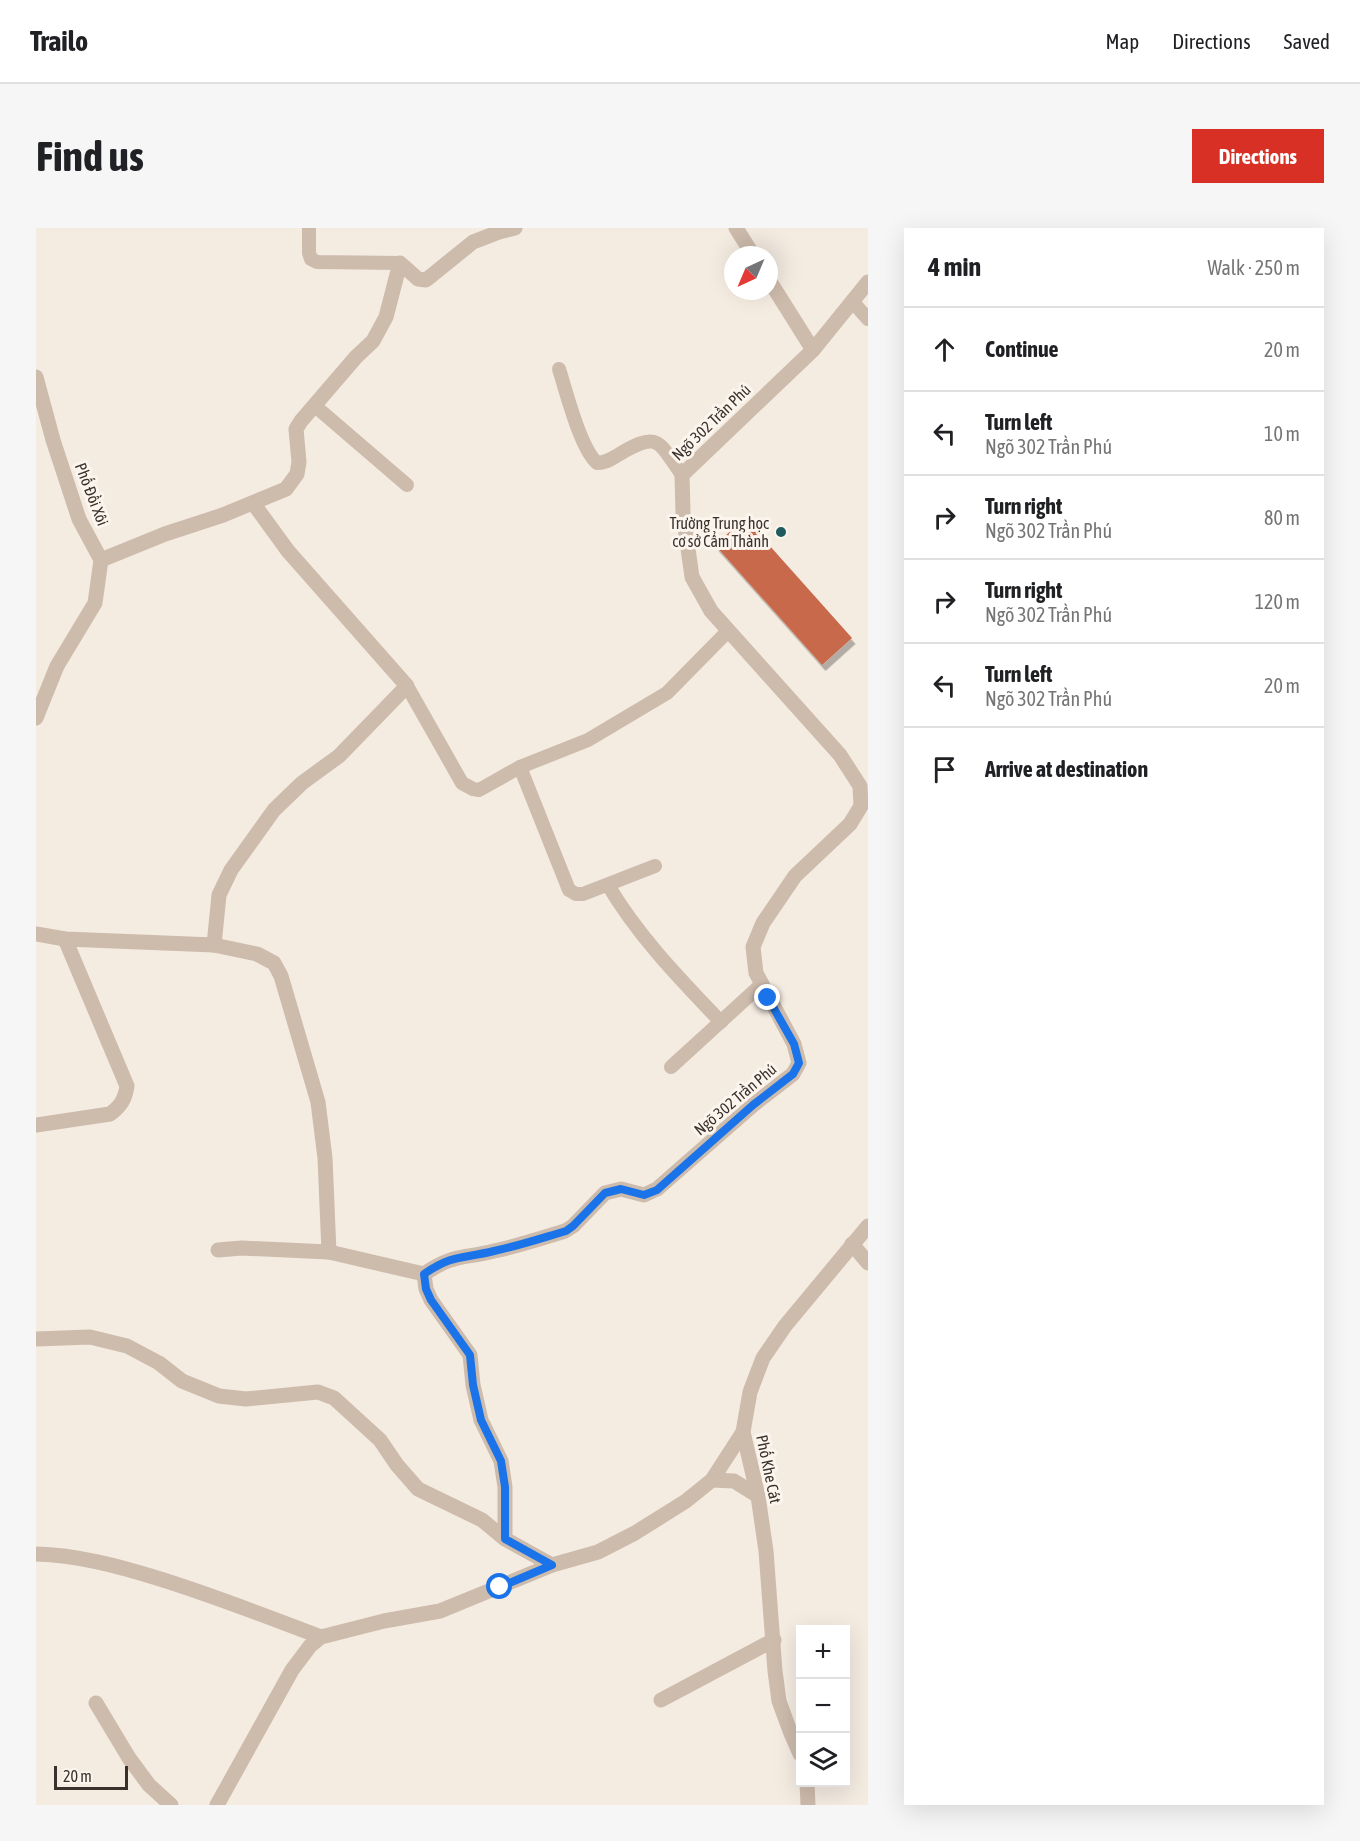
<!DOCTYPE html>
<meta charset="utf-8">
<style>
body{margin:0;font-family:"Asap Condensed",sans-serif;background:#f6f6f6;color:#202124}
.controls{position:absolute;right:18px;bottom:18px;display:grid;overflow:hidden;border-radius:0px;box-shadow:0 6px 24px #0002}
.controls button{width:54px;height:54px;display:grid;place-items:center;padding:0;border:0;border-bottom:2px solid #e0e0e0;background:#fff;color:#202124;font:30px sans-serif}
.compass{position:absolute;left:688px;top:18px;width:54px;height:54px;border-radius:50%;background:#fff;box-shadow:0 6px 24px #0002;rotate:224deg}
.scale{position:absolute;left:18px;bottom:15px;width:74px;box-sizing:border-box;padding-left:6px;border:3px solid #3b302b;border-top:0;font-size:16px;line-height:21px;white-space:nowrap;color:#3b302b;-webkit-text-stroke:4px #fbf5ee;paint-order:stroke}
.stop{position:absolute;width:18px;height:18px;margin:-14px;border:4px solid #1a73e8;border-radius:50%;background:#fff}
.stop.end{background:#1a73e8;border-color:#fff;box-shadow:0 2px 6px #0008}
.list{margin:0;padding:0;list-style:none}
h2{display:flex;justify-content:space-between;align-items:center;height:78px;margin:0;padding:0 24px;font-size:26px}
h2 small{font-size:20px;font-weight:400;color:#757577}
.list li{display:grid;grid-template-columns:39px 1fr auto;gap:18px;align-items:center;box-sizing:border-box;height:84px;padding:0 24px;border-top:2px solid #e0e0e0}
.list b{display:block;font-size:22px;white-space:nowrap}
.list p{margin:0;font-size:20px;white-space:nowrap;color:#757577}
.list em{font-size:20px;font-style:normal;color:#757577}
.icon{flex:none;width:33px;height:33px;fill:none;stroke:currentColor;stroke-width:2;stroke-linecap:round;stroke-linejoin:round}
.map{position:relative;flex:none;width:832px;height:1577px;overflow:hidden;border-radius:0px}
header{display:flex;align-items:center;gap:36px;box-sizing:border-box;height:84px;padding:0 30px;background:#fff;border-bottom:2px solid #e0e0e0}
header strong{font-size:28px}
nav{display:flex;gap:33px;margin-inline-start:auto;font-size:21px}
.intro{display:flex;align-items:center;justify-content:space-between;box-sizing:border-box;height:144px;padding:0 36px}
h1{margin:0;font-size:42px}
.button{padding:15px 27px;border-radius:0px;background:#d93025;color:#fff;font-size:21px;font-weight:700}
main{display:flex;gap:36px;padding:0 36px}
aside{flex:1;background:#fff;border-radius:0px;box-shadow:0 6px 24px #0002}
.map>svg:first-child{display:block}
</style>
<header>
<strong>Trailo</strong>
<nav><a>Map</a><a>Directions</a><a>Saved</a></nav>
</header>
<div class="intro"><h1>Find us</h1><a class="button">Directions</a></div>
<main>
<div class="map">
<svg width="832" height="1577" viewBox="0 0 832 1577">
<defs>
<filter id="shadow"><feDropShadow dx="3.5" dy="6" stdDeviation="0" flood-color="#0004"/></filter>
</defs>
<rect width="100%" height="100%" fill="#f4ebe1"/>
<path fill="#c8694b" filter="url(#shadow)" d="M709 290 816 410 786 437 679 317Z"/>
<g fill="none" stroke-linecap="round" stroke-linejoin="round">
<g stroke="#cdbbac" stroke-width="14">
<path d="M273 0V25L275 31 281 34 364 35"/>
<path d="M816 73 832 91"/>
<path d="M523 141C531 166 544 219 561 235 570 235 575 231 582 227 623 202 622 213 646 247"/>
<path d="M279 178 371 257"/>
<path d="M371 458 426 555 437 561 443 562 484 539 552 512 631 465 692 403"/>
<path d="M484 539 533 662 540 666H547L619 638"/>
<path d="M572 657C602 708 644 751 685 794"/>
<path d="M635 839 726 756"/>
</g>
<g stroke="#cdbbac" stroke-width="15">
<path d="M700 0 717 27"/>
<path d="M733 52 777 122"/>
<path d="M0 149 17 212 43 291 65 332 59 375 21 438 0 490"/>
<path d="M65 332 129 306 187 287 250 261 261 246 263 234 260 201 265 193 320 129 337 113 350 89 364 35 382 51 390 52 437 14 463 4 479 0"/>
<path d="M0 706 29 711 178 717 221 726 238 735 245 748 282 874 289 930 293 1024"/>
<path d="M178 717 183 667 195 642 238 582 266 555 303 528 371 458 252 323 217 275"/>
<path d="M0 897 74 886C85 878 89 871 91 858L29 711"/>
<path d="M816 1016 832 1035"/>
<path d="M182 1022 206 1020 293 1024 388 1046"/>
<path d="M0 1111 54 1109 91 1118 123 1135 146 1153 183 1168 210 1171 282 1164 298 1170 344 1212 361 1237 382 1261 446 1292 469 1311"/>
<path d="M676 1252 698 1253 722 1268"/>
<path d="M0 1326C41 1327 82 1338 121 1350 176 1367 230 1388 285 1409"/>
<path d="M516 1337 469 1311V1259L465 1233 445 1192 437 1157 434 1127 395 1072 390 1061 388 1046C417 1026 426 1031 458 1023 482 1018 506 1010 529 1003L537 998 569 965 585 961 608 967 621 961 717 877 757 846 763 835 758 816 720 745 717 719 727 695 759 648 814 596 825 578 824 558 804 527 675 383 656 349 647 285 646 247 777 122 832 54"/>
<path d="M625 1472 738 1412"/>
<path d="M60 1475 93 1530 113 1557 135 1577"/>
<path d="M764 1526 754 1503 743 1473 739 1443 730 1323 722 1268 707 1204 714 1164 727 1130 749 1098 832 998"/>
<path d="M771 1554 772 1577"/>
<path d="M181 1577 256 1442 274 1418 285 1409 348 1393 404 1383 516 1337 562 1324 599 1305 650 1273 676 1252 707 1204"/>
</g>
</g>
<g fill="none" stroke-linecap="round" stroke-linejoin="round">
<path stroke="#1a73e8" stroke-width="8" d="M464 1359 516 1337 469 1311V1259L465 1233 445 1192 437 1157 434 1127 395 1072 390 1061 388 1046C417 1026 426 1031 458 1023 482 1018 506 1010 530 1003L537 998 569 965 585 961 608 967 621 962 717 877 757 846 763 835 758 816 732 770"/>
</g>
<circle fill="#1f5a5e" stroke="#fbf5ee" stroke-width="2" cx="745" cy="304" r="6"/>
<g text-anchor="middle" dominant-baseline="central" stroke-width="6" stroke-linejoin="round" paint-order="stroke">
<g font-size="16" fill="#3b302b" stroke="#fbf5ee">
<text transform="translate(675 194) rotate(-44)">Ngõ 302 Trần Phú</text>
<text transform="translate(56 266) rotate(69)">Phố Đồi Xôi</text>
<text transform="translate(699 871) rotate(-40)">Ngõ 302 Trần Phú</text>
<text transform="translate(733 1241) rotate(78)">Phố Khe Cát</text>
</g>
<g font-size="16" fill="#3b302b" stroke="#fbf5ee" text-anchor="end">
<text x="733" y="295">Trường Trung học<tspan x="733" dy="18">cơ sở Cẩm Thành</tspan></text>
</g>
</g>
</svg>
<div class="controls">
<button>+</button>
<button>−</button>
<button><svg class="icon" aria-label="layers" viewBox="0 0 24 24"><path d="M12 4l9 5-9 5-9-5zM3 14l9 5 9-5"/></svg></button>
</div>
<svg class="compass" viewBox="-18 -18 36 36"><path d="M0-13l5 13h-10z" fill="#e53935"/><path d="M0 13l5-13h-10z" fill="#757577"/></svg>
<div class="scale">20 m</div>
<div class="stop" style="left:464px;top:1359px"></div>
<div class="stop end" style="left:732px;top:770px"></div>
</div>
<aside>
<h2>4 min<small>Walk · 250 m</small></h2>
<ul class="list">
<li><svg class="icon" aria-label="ahead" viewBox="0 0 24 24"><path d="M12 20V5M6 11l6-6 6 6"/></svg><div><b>Continue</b></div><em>20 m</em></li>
<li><svg class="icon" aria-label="left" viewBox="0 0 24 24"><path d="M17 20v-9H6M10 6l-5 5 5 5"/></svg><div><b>Turn left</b><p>Ngõ 302 Trần Phú</p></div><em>10 m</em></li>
<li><svg class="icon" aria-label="right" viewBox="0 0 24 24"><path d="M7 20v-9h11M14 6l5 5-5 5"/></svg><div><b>Turn right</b><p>Ngõ 302 Trần Phú</p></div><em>80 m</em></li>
<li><svg class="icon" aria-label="right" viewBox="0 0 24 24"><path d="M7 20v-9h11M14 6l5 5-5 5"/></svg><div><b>Turn right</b><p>Ngõ 302 Trần Phú</p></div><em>120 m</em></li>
<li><svg class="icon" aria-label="left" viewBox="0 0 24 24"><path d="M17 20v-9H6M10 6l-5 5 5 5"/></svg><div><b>Turn left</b><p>Ngõ 302 Trần Phú</p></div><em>20 m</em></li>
<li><svg class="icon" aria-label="arrive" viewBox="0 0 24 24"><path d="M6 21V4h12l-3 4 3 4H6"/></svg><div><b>Arrive at destination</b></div></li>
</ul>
</aside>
</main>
